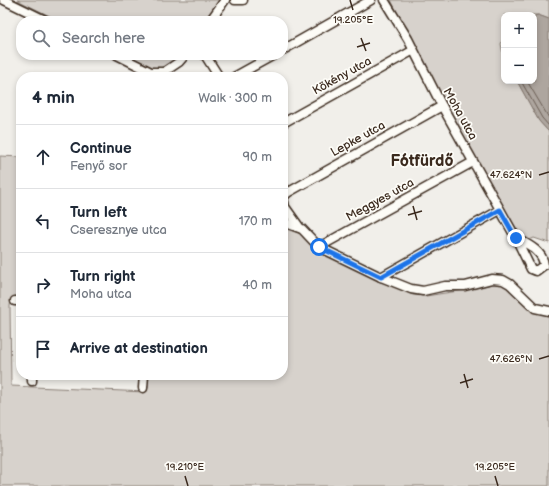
<!DOCTYPE html>
<meta charset="utf-8">
<style>
body{margin:0;font-family:"Balsamiq Sans",sans-serif;background:#f2f2f3;color:#1f2937}
.controls{position:absolute;right:12px;top:12px;display:grid;overflow:hidden;border-radius:8px;box-shadow:0 2px 6px #0003}
.controls button{width:36px;height:36px;display:grid;place-items:center;padding:0;border:0;border-bottom:1px solid #e0e1e3;background:#fff;color:#1f2937;font:20px sans-serif}
.stop{position:absolute;width:12px;height:12px;margin:-9px;border:3px solid #1a73e8;border-radius:50%;background:#fff}
.stop.end{background:#1a73e8;border-color:#fff;box-shadow:0 1px 4px #0008}
.list{margin:0;padding:0;list-style:none}
h2{display:flex;justify-content:space-between;align-items:center;height:52px;margin:0;padding:0 16px;font-size:17px}
h2 small{font-size:13px;font-weight:400;color:#747a83}
.list li{display:grid;grid-template-columns:26px 1fr auto;gap:12px;align-items:center;box-sizing:border-box;height:64px;padding:0 16px;border-top:1px solid #e0e1e3}
.list b{display:block;font-size:15px;white-space:nowrap}
.list p{margin:0;font-size:13px;white-space:nowrap;color:#747a83}
.list em{font-size:13px;font-style:normal;color:#747a83}
.icon{flex:none;width:22px;height:22px;fill:none;stroke:currentColor;stroke-width:2;stroke-linecap:round;stroke-linejoin:round}
.map{position:relative;flex:none;width:549px;height:486px;overflow:hidden}
.search{position:absolute;background:#fff;box-shadow:0 2px 6px #0003;left:16px;top:16px;width:272px;height:44px;display:flex;align-items:center;gap:10px;box-sizing:border-box;padding:0 14px;border-radius:16px;color:#747a83;font-size:15px}
.panel{position:absolute;background:#fff;box-shadow:0 2px 6px #0003;left:16px;top:72px;width:272px;height:308px;border-radius:16px}
.map>svg:first-child{display:block}
</style>
<div class="map">
<svg width="549" height="486" viewBox="0 0 549 486">
<rect width="100%" height="100%" fill="#f1efea"/>
<filter id="ink" filterUnits="userSpaceOnUse"><feTurbulence type="fractalNoise" baseFrequency=".025" numOctaves="2"/><feDisplacementMap in="SourceGraphic" scale="8" xChannelSelector="R" yChannelSelector="G"/><feConvolveMatrix kernelMatrix="1 2 1 2 8 2 1 2 1" color-interpolation-filters="sRGB"/></filter>
<g filter="url(#ink)">
<g fill="#d7d2cc" stroke="#897e75">
<path d="M17 0H221L207 21H60Z"/>
<path d="M391 0H549V19L538 15H504V36L501 44 504 58V81H517L539 121 549 132V243L534 238 522 243 420 59Z"/>
<path d="M128 55H183L164 68 155 69Z"/>
<path d="M0 156 21 157V298L11 300 10 306 11 386 146 392 147 375H283V224L298 231 324 252 413 295 426 296 471 289 508 280 538 309 549 317V486H0Z"/>
</g>
<path fill="#aea69f" stroke="#80746b" d="M538 15 549 19V132L539 121 517 81H534V16Z"/>
<g fill="none" stroke-linecap="round" stroke-linejoin="round">
<g stroke="#695c52" stroke-width="1">
<path d="M521 81 542 118 549 126"/>
<path d="M527 81 549 118"/>
</g>
<g stroke="#3b2a1e" stroke-width="11">
<g id="minor">
<path d="M4 0 47 21"/>
<path d="M235 0H243"/>
<path d="M384 0 408 39 442 106 516 238 531 269 536 271 544 265C543 251 527 244 516 238"/>
<path d="M210 21 225 0"/>
<path d="M283 50 371 0"/>
<path d="M117 55 151 72H164"/>
<path d="M205 55 219 77"/>
<path d="M164 72 179 62 185 55"/>
<path d="M234 77 274 55"/>
<path d="M283 123 412 51"/>
<path d="M283 186 287 193 283 198 285 207 300 228"/>
<path d="M287 193 442 106"/>
<path d="M283 222 302 229 319 247 381 277 411 289 423 291 445 286H465L492 279 503 280 510 284 535 308 549 311"/>
<path d="M319 247 473 162"/>
<path d="M381 277 500 210"/>
<path d="M15 301H21"/>
<path d="M32 375V381"/>
<path d="M143 388 144 375"/>
</g>
</g>
<use href="#minor" stroke="#fdfcf7" stroke-width="8"/>
</g>
</g>
<g fill="none" stroke-linecap="round" stroke-linejoin="round" filter="url(#ink)">
<path stroke="#1a73e8" stroke-width="5" d="M319 247 381 277 500 210 516 238"/>
</g>
<path fill="none" stroke="#3b2a1e" stroke-width="1.5" d="M350 0 353 10M361 38 366 51M357 47 370 43M539 175 549 172M413 206 417 220M408 215 422 211M539 359 549 356M464 374 468 388M460 383 473 379M185 476 188 486M495 476 498 486"/>
<g text-anchor="middle" dominant-baseline="central" stroke-width="3.5" stroke-linejoin="round" paint-order="stroke">
<g font-size="12" fill="#3b2a1e" stroke="#fdfcf7">
<text transform="translate(342 76) rotate(-29)">Kökény utca</text>
<text transform="translate(460 114) rotate(61)">Moha utca</text>
<text transform="translate(358 139) rotate(-29)">Lepke utca</text>
<text transform="translate(380 200) rotate(-29)">Meggyes utca</text>
</g>
<g font-size="16" font-weight="bold" fill="#3b2a1e" stroke="#fdfcf7">
<text x="422" y="161">Fótfürdő</text>
</g>
</g>
<g font-size="10" text-anchor="middle" fill="#3b2a1e" stroke="#fdfcf7" stroke-width="3.5" stroke-linejoin="round" paint-order="stroke">
<text x="353" y="23">19.205°E</text>
<text x="511" y="178">47.624°N</text>
<text x="511" y="362">47.626°N</text>
<text x="185" y="470">19.210°E</text>
<text x="495" y="470">19.205°E</text>
</g>
</svg>
<div class="controls">
<button>+</button>
<button>−</button>
</div>
<div class="stop" style="left:319px;top:247px"></div>
<div class="stop end" style="left:516px;top:238px"></div>
<div class="search"><svg class="icon" aria-label="search" viewBox="0 0 24 24"><circle cx="10" cy="10" r="6"/><path d="M15 15l6 6"/></svg>Search here</div>
<section class="panel">
<h2>4 min<small>Walk · 300 m</small></h2>
<ul class="list">
<li><svg class="icon" aria-label="ahead" viewBox="0 0 24 24"><path d="M12 20V5M6 11l6-6 6 6"/></svg><div><b>Continue</b><p>Fenyő sor</p></div><em>90 m</em></li>
<li><svg class="icon" aria-label="left" viewBox="0 0 24 24"><path d="M17 20v-9H6M10 6l-5 5 5 5"/></svg><div><b>Turn left</b><p>Cseresznye utca</p></div><em>170 m</em></li>
<li><svg class="icon" aria-label="right" viewBox="0 0 24 24"><path d="M7 20v-9h11M14 6l5 5-5 5"/></svg><div><b>Turn right</b><p>Moha utca</p></div><em>40 m</em></li>
<li><svg class="icon" aria-label="arrive" viewBox="0 0 24 24"><path d="M6 21V4h12l-3 4 3 4H6"/></svg><div><b>Arrive at destination</b></div></li>
</ul>
</section>
</div>
